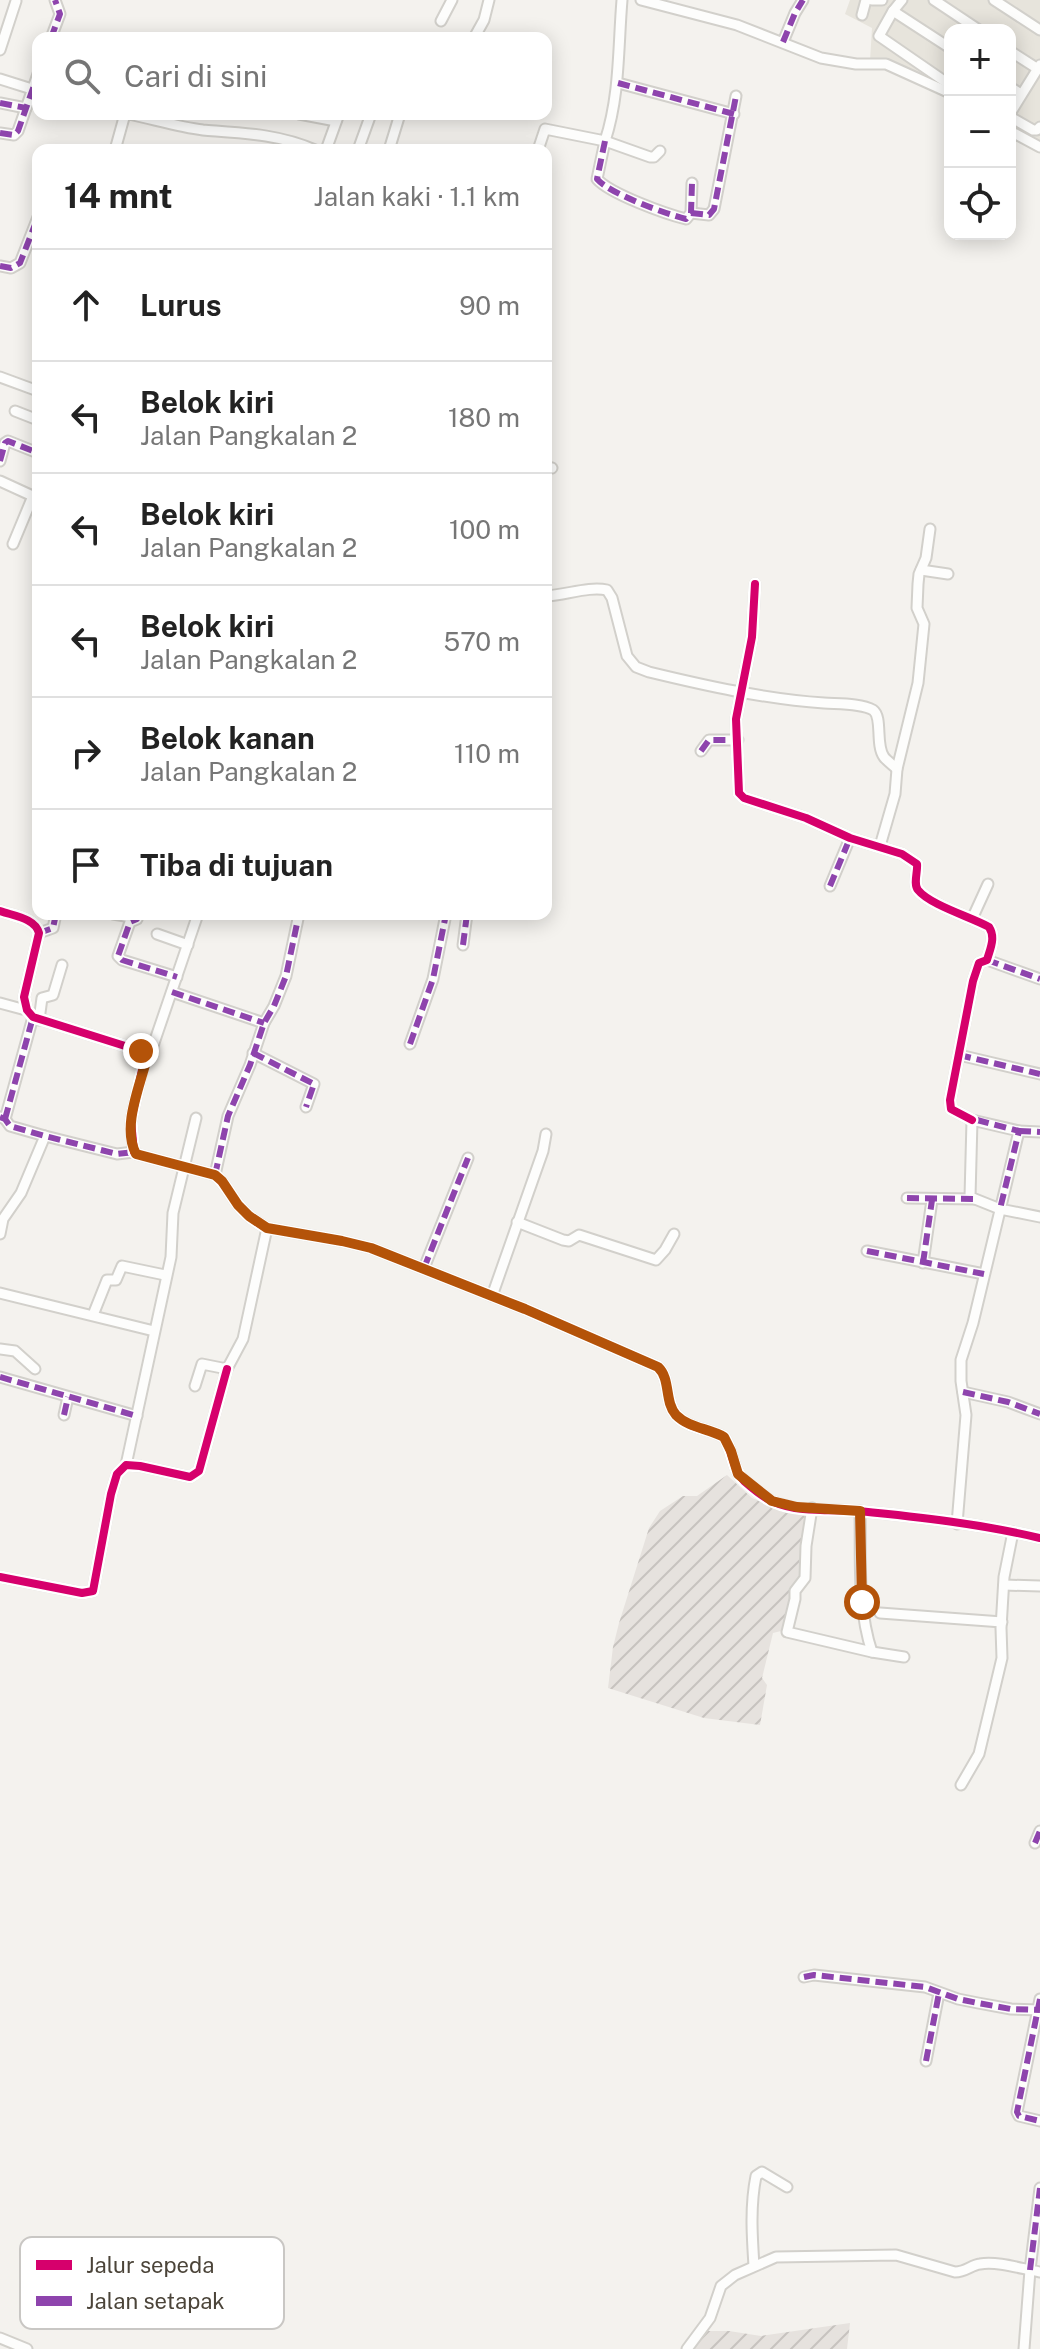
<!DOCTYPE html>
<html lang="id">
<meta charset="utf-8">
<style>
body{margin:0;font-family:"Public Sans",sans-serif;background:#f6f6f6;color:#222}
.controls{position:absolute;right:24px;top:24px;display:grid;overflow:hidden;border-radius:16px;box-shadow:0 4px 20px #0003}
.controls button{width:72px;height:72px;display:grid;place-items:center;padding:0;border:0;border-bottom:2px solid #e0e0e0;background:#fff;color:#222;font:40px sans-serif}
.stop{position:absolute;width:24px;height:24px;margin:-18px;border:6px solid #b45309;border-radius:50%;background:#fff}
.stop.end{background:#b45309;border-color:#fff;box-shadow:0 2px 8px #0008}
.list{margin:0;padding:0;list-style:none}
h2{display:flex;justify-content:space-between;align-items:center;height:104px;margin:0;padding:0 32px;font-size:34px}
h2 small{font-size:26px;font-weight:400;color:#767676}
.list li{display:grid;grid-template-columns:52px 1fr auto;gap:24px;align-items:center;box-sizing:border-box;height:112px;padding:0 32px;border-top:2px solid #e0e0e0}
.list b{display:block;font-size:30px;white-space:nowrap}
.list p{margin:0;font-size:26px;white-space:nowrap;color:#767676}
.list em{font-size:26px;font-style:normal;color:#767676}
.icon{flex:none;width:44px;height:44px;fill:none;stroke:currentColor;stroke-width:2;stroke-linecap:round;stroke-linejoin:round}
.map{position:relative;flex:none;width:1040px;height:2349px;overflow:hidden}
.search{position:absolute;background:#fff;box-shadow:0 4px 20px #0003;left:32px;top:32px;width:520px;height:88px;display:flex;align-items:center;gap:20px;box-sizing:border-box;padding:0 28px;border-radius:16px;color:#767676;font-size:30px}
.panel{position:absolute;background:#fff;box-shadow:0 4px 20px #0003;left:32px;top:144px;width:520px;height:776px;border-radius:16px}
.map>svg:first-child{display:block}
</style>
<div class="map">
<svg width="1040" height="2349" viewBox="0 0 1040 2349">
<defs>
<pattern id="industrial-furrows" width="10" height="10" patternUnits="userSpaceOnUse" patternTransform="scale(2)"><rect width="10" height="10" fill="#e6e2de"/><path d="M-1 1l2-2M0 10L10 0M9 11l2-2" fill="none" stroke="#c7c3bf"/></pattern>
</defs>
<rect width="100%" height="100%" fill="#f4f2ee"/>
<path fill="#e7e4dc" d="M850 0H1040V145L1010 127V30H950V91L894 62 881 59 870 61 872 28 845 14Z"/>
<g fill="url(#industrial-furrows)">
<path d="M727 1475 752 1498 771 1506 810 1514 802 1578 788 1620 781 1631 773 1633 762 1678 767 1685 760 1725 704 1718 608 1688 613 1647 619 1623 649 1528 660 1511 683 1496H697Z"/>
<path d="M850 2323 847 2349H693L708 2331H729L761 2336Z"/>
</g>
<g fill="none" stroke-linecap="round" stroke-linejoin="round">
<g stroke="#d2d0cb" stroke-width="13">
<g id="minor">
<path d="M641 0 737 25 821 58 856 64H886L950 93"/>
<path d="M872 0H882"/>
<path d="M902 0 893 11 879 36 950 85"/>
<path d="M934 0 979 30"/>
<path d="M994 0 1040 30"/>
<path d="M893 11 950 48"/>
<path d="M862 15 866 0"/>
<path d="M441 21 452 0"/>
<path d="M51 38 60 14 55 0"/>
<path d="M474 38 484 20 489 0"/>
<path d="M783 42 795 13 803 0"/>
<path d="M0 50 16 1"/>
<path d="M1010 51 1038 69"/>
<path d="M1040 65 1011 112 1012 118 1033 130H1037L1040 127"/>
<path d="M0 79 35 90"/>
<path d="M618 83 734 114"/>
<path d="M1010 87 1021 94"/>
<path d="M0 103 26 108"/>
<path d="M128 114C153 119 178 127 203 130 242 133 279 134 315 150"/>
<path d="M299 114 336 121"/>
<path d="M1010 131 1040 147"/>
<path d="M0 133 14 135 18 131 38 74"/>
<path d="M115 150 125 114"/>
<path d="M326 150 339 114"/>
<path d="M358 150 371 114"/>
<path d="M389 150 400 114"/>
<path d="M538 150 545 129 605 141C620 95 618 48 622 0"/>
<path d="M660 151 654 157H650L605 141 597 179C610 194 666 214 686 219L691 213 692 183"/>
<path d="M691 213 709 215 714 209 736 96"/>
<path d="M0 266 11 268 20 263 38 217"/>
<path d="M0 377 38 391"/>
<path d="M15 411 38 420"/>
<path d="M0 461 5 443 8 441 38 453"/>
<path d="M546 467 552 468"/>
<path d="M0 481 37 498"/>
<path d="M13 544 33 496"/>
<path d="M921 570 948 574"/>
<path d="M755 584 752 637 736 719 739 793 744 798 806 818 850 838 902 854 917 864C918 871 913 884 918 890 930 905 971 917 989 927 996 938 990 949 987 960L979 963 973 981 950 1100 951 1109 972 1120"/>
<path d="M546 596C566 595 589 586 607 590L612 598 627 656 636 667 649 672C707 686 765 699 824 703 838 704 861 703 873 710 883 717 875 745 884 757 887 761 893 765 897 769"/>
<path d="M701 751 709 740H738"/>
<path d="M880 846 895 794 897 769 918 683 924 624 917 608 918 584 919 574 926 558 930 529"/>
<path d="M830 886 850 838"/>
<path d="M0 911C14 916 35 918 39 933L24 997 27 1010 33 1017 141 1051 145 1056 131 1121 134 1152 136 1154 215 1175C224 1182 229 1192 236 1202 244 1213 255 1222 267 1228L342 1241 371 1248 525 1309 658 1367C671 1380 664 1401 676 1415 689 1429 708 1428 724 1437 733 1451 732 1469 744 1481 752 1488 763 1498 774 1502 799 1513 832 1509 859 1511 919 1517 981 1524 1040 1538"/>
<path d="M113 914 131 917 133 914"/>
<path d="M139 914 137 919 130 922 118 956 122 960 177 977"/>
<path d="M972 919 988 884"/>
<path d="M39 933 53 928 56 914"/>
<path d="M157 934 188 945"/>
<path d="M463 945 467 914"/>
<path d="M987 960 1040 979"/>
<path d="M172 992 264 1023"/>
<path d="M0 1003 22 1009 26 1007"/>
<path d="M39 1020 42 998 53 995 62 965"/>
<path d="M410 1044 433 979 446 914"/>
<path d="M253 1053 314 1084 306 1107"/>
<path d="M959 1055 1040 1074"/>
<path d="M145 1056 153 1046 198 914"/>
<path d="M0 1117 5 1119 10 1126 45 1136 117 1154 134 1152"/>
<path d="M5 1119 33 1017"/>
<path d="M1019 1131 1040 1132"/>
<path d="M215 1175 228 1116 250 1065 264 1023 274 1006 286 976 299 914"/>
<path d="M907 1198 974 1199"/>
<path d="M517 1222 563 1240 569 1241 579 1235 656 1260 665 1250 674 1234"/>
<path d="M0 1234 3 1219 21 1193 45 1136"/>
<path d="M867 1251 984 1274"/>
<path d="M923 1263 932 1200"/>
<path d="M424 1268 468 1158"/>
<path d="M0 1293 154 1331"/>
<path d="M492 1296 543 1151 546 1134"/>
<path d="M93 1315 107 1280H116L122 1266 165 1275"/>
<path d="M0 1349 15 1351 35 1369"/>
<path d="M0 1377 137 1416"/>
<path d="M195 1386 202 1364 227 1369 243 1339 267 1228"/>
<path d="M963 1392 1008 1402 1040 1414"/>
<path d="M64 1415 68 1397"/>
<path d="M126 1465 171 1257 173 1213 196 1118"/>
<path d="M812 1508 806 1546 805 1578 795 1591V1599L787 1632 872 1652 904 1657"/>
<path d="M860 1511C861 1558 857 1607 872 1652"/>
<path d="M957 1524 966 1415 961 1381V1360L973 1323 1019 1131 972 1120 970 1197 1000 1209 1040 1217"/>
<path d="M0 1577 82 1593 93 1591 111 1494 117 1474 126 1465 140 1466 190 1477 199 1471 227 1369"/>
<path d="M1004 1585 1040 1586"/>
<path d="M880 1613 1002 1622"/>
<path d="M961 1785 979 1754 1002 1658 1001 1628 1004 1577 1013 1532"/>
<path d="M1035 1843 1040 1831"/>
<path d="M804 1977 814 1975 925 1987 958 1999 978 2003 1011 2009 1040 2010"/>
<path d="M1040 1999 1017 2112 1019 2116 1040 2121"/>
<path d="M926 2061 939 1993"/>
<path d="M754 2266C752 2235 750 2206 756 2176L762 2172 787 2187"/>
<path d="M0 2338 27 2349"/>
<path d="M687 2349 710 2318 721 2286 735 2275 776 2257 896 2255 955 2272C966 2272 971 2265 980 2264 998 2261 1022 2269 1040 2272"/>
<path d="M1024 2349 1030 2270 1040 2188"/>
</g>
</g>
<use href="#minor" stroke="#fdfdfc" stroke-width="9"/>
<g stroke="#8e44ad" stroke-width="6" stroke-dasharray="12 6" stroke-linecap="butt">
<path d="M51 38 60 14 55 0"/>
<path d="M783 42 795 13 803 0"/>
<path d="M618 83 734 114"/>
<path d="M0 103 26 108"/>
<path d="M0 133 14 135 18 131 38 74"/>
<path d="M605 141 597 179C610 194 666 214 686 219L691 213 692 183"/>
<path d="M691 213 709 215 714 209 736 96"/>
<path d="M0 266 11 268 20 263 38 217"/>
<path d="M0 461 5 443 8 441 38 453"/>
<path d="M701 751 709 740H738"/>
<path d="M830 886 850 838"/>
<path d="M113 914 131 917 133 914"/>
<path d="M139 914 137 919 130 922 118 956 122 960 177 977"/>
<path d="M39 933 53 928 56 914"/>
<path d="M463 945 467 914"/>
<path d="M987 960 1040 979"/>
<path d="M172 992 264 1023"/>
<path d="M410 1044 433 979 446 914"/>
<path d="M253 1053 314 1084 306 1107"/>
<path d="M959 1055 1040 1074"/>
<path d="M0 1117 5 1119 10 1126 45 1136 117 1154 134 1152"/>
<path d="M5 1119 33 1017"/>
<path d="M977 1120 1019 1131 1000 1209"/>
<path d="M1019 1131 1040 1132"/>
<path d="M215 1175 228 1116 250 1065 264 1023 274 1006 286 976 299 914"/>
<path d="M907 1198 974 1199"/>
<path d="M867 1251 984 1274"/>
<path d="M923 1263 932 1200"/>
<path d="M424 1268 468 1158"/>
<path d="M0 1377 137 1416"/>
<path d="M963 1392 1008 1402 1040 1414"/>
<path d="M64 1415 68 1397"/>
<path d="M1035 1843 1040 1831"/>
<path d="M804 1977 814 1975 925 1987 958 1999 978 2003 1011 2009 1040 2010"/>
<path d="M1040 1999 1017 2112 1019 2116 1040 2121"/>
<path d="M926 2061 939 1993"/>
<path d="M1030 2270 1040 2188"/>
</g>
<g stroke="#fff" stroke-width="13">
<g id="cycleway">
<path d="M755 584 752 637 736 719 739 793 744 798 806 818 850 838 902 854 917 864C918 871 913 884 918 890 930 905 971 917 989 927 996 938 990 949 987 960L979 963 973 981 950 1100 951 1109 972 1120"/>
<path d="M0 911C14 916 35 918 39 933L24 997 27 1010 33 1017 141 1051 145 1056 131 1121 134 1152 136 1154 215 1175C224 1182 229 1192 236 1202 244 1213 255 1222 267 1228L342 1241 371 1248 525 1309 658 1367C671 1380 664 1401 676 1415 689 1429 708 1428 724 1437 733 1451 732 1469 744 1481 752 1488 763 1498 774 1502 799 1513 832 1509 859 1511 919 1517 981 1524 1040 1538"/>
<path d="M0 1577 82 1593 93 1591 111 1494 117 1474 126 1465 140 1466 190 1477 199 1471 227 1369"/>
</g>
</g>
<use href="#cycleway" stroke="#d6006c" stroke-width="8"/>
</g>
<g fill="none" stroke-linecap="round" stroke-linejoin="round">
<path stroke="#b45309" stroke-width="10" d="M141 1051 145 1056 146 1061C139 1089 122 1127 136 1154L215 1175 222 1181 238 1205 249 1216 267 1228 342 1241 371 1248 525 1309 658 1367C671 1379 664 1401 676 1415 689 1428 708 1428 724 1437L731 1451 738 1474 772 1501 797 1507 860 1511 862 1602"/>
</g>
<rect x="20" y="2237" width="264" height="92" rx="12" fill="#fff" stroke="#c9c7c4" stroke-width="2"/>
<rect x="36" y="2260" width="36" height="10" fill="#d6006c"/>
<rect x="36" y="2296" width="36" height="10" fill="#8e44ad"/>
<g font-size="22" fill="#4b4439">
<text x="86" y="2273">Jalur sepeda</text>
<text x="86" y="2309">Jalan setapak</text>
</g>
</svg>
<div class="controls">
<button>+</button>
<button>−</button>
<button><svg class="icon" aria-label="locate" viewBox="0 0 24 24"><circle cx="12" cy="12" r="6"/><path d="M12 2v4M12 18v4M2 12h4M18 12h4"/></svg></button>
</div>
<div class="stop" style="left:862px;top:1602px"></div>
<div class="stop end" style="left:141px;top:1051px"></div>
<div class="search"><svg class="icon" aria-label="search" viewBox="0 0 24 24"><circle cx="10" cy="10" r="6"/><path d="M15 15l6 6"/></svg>Cari di sini</div>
<section class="panel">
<h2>14 mnt<small>Jalan kaki · 1.1 km</small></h2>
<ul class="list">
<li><svg class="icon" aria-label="ahead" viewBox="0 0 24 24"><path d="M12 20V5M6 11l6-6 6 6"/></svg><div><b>Lurus</b></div><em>90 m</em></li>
<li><svg class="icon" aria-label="left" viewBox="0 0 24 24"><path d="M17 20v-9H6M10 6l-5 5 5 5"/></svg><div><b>Belok kiri</b><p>Jalan Pangkalan 2</p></div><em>180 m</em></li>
<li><svg class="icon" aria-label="left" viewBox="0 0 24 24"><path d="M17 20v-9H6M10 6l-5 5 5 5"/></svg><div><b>Belok kiri</b><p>Jalan Pangkalan 2</p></div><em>100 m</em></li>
<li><svg class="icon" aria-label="left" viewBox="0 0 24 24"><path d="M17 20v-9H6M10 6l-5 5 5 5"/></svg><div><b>Belok kiri</b><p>Jalan Pangkalan 2</p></div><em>570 m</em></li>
<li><svg class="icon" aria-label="right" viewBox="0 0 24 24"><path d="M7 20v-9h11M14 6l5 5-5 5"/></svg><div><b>Belok kanan</b><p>Jalan Pangkalan 2</p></div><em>110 m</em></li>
<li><svg class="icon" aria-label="arrive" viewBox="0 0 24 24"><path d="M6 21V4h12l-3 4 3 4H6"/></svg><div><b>Tiba di tujuan</b></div></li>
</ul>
</section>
</div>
